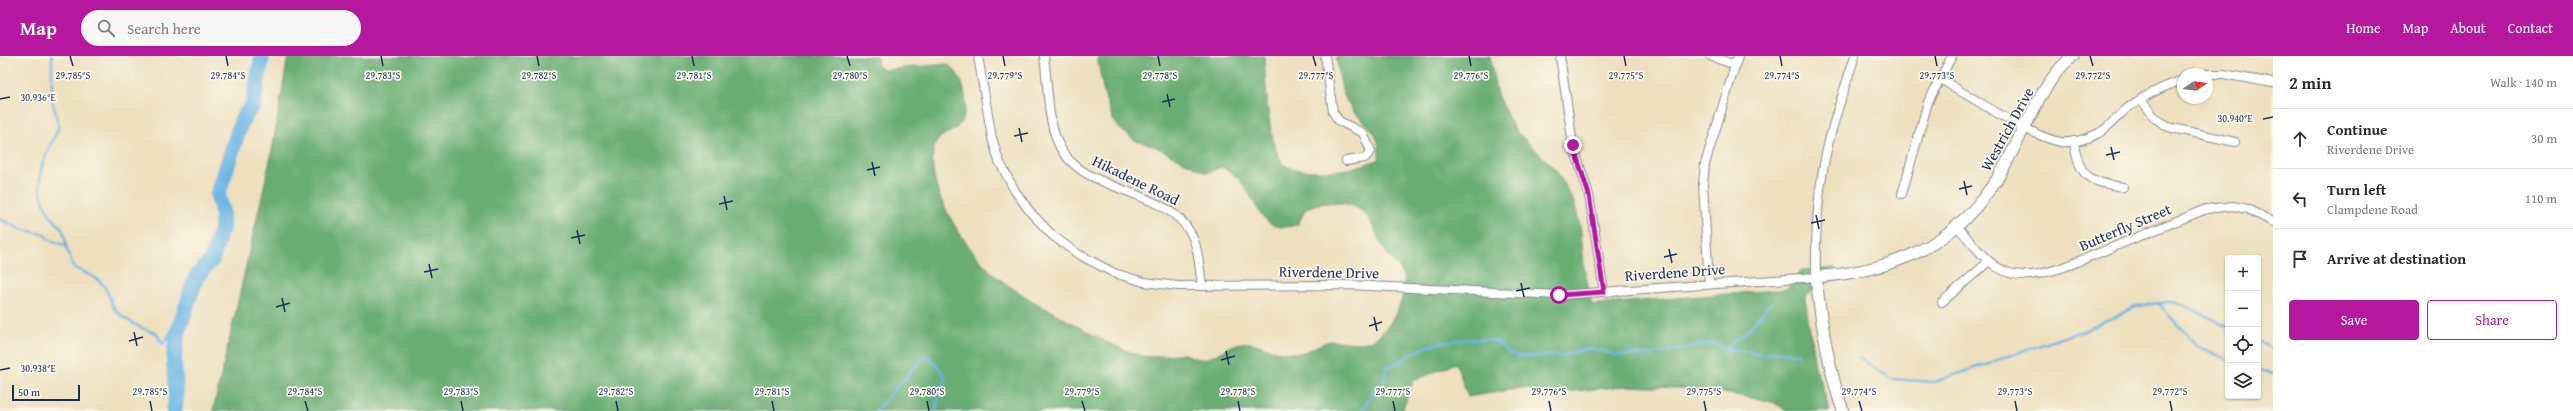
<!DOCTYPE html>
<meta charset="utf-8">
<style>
body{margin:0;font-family:"Gentium Book Plus",serif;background:#f7f7f7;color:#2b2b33}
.controls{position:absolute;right:12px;bottom:12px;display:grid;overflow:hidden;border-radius:4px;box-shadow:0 1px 3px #0004}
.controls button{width:36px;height:36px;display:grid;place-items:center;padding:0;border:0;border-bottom:1px solid #e1e1e2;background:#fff;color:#2b2b33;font:20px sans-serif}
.compass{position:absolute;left:2177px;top:12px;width:36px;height:36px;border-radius:50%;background:#fff;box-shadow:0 1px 3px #0004;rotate:77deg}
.scale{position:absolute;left:12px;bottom:10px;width:68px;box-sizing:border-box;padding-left:4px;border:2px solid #1b2f5e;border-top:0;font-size:11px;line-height:14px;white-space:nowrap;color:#1b2f5e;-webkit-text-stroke:3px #fbf7ec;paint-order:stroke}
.stop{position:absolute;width:12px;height:12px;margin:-9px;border:3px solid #b5179e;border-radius:50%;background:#fff}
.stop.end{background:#b5179e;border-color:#fff;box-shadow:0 1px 4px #0008}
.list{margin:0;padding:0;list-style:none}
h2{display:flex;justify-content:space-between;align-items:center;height:52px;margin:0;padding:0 16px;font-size:17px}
h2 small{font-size:13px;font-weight:400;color:#7c7c81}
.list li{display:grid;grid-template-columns:26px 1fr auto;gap:12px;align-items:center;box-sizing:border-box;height:60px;padding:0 16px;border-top:1px solid #e1e1e2}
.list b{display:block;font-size:15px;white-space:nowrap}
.list p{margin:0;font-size:13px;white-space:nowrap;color:#7c7c81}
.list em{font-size:13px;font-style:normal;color:#7c7c81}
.actions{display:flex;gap:8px;padding:12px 16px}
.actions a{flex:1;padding:9px 0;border:1px solid #b5179e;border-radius:4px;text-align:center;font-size:14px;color:#b5179e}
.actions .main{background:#b5179e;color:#fff}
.icon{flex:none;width:22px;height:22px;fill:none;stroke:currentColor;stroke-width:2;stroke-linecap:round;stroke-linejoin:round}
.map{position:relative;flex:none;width:2273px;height:355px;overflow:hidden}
header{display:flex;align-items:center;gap:24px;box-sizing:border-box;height:56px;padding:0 20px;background:#b5179e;color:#fff}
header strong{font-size:19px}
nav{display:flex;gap:22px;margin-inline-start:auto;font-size:14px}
.search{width:280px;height:36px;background:#f7f7f7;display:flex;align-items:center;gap:10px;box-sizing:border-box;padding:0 14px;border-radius:22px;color:#7c7c81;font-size:15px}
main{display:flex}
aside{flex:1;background:#fff}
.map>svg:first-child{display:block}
</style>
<header>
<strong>Map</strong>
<div class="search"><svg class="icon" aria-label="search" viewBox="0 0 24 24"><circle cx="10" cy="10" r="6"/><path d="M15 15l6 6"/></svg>Search here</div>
<nav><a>Home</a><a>Map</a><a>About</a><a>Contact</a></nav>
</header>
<main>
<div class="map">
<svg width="2273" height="355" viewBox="0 0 2273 355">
<rect width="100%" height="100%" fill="#fbf7ec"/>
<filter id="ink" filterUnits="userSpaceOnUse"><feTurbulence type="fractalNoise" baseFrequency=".025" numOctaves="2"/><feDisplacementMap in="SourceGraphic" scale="8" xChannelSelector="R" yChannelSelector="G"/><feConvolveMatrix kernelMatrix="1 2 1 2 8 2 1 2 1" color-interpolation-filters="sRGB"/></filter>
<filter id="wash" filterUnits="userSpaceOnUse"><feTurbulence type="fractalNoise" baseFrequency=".012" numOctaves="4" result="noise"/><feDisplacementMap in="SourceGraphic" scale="16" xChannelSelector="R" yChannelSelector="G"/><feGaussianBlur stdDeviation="0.9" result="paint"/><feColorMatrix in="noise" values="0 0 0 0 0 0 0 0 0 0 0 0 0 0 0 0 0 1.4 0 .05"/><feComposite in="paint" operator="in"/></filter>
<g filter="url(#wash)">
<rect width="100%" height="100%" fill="#eee0be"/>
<path fill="#69ad72" stroke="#426e68" d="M288 0H877V10L884 14 947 8C965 18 972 54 958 70 953 76 942 78 937 85 929 98 933 118 937 132 945 160 977 207 1001 224 1023 241 1048 253 1072 267 1094 279 1118 294 1143 300 1157 303 1169 297 1182 298 1189 298 1196 304 1203 303 1217 301 1228 288 1243 287 1254 285 1263 292 1273 294 1279 296 1287 296 1294 297 1309 298 1318 287 1331 285 1345 284 1355 290 1370 285 1389 277 1410 240 1403 219 1398 208 1389 202 1383 191 1377 182 1375 173 1370 164 1358 143 1325 144 1306 152L1298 168C1252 185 1259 124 1221 111L1207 117 1154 90 1136 85 1120 73 1114 66 1104 38 1097 0H1264C1266 23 1267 97 1286 110 1295 115 1306 114 1316 115 1339 116 1358 112 1379 103 1381 69 1363 71 1349 49 1340 36 1339 15 1336 0H1490L1497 39 1514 73 1555 113 1574 146 1581 174 1584 211 1592 249 1787 233 1801 214 1836 212 1805 242 1815 310 1830 355H1788L1773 346 1702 333 1628 330 1554 337 1522 332 1468 341 1456 307 1413 325 1402 355H213L271 100Z"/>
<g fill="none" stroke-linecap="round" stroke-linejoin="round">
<g stroke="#6cb5e4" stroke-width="2.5">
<path d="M52 0V44L59 70C46 102 30 117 47 154 56 172 64 164 66 190"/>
<path d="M0 163 20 173 44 178 48 183 66 190 73 211C83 216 98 221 104 230 108 235 110 244 113 250 120 262 143 274 156 277L163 288 184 255"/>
<path d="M2158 247 2196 289 2228 304"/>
<path d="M2258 285 2273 294"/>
<path d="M1728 291 1745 277 1771 247"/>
<path d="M1859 302 1892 323 1934 326 2087 273 2138 250 2174 245 2228 270"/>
<path d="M2258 314 2273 317"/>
<path d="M875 355 926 299C961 331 937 322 936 355"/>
<path d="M1361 355 1373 337 1382 332 1387 311C1398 309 1407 300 1417 295 1436 284 1476 281 1497 285L1505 294 1516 300H1562L1590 292 1617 299H1650L1713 287 1723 292 1765 298 1776 296 1799 298"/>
</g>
<path stroke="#6cb5e4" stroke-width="16" d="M174 355 176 344 174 301 177 279 196 221 212 204 222 171V156L218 139 242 63 253 49 262 0"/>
</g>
</g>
<g filter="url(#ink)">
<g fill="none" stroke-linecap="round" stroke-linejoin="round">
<g stroke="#84888e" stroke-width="10">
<g id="minor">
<path d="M978 0 992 82 999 105 1015 135 1031 157 1053 180 1078 198 1114 217 1144 226 1178 230 1348 229 1559 239 1816 221C1815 176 1818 129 1829 85 1836 56 1846 28 1855 0"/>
<path d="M1044 0C1048 28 1047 62 1058 87 1080 138 1163 130 1190 176 1199 191 1199 211 1202 229"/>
<path d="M1325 0 1333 56 1339 65 1363 77 1371 95 1365 102 1346 105"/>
<path d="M1560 0 1573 89 1589 139 1604 236"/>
<path d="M1710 0 1735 9"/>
<path d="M2207 18H2223L2273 27"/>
<path d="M1940 23C1967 38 2033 82 2061 86 2073 87 2088 83 2099 77 2109 71 2116 62 2124 55 2141 41 2162 31 2183 24"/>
<path d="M2141 44 2156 63 2168 71 2235 86"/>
<path d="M2074 85C2078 121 2089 126 2123 131"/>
<path d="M1902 138 1928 46 1952 0"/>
<path d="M1958 171C1995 215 2007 231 2067 210L2206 153 2233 150 2248 153 2273 166"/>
<path d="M1709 228 1703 128 1705 108 1738 0"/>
<path d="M1942 246 1988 206"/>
</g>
</g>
<g stroke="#84888e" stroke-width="13">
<path id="tertiary" d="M1843 355C1828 312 1821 267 1816 221 1888 215 1946 195 1990 133 2003 116 2012 96 2021 78 2036 50 2048 20 2073 0"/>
</g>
<use href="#minor" stroke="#fff" stroke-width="8"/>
<use href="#tertiary" stroke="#fff" stroke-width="11"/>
</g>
</g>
<g fill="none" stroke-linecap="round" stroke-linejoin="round" filter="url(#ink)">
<path stroke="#b5179e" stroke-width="5" d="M1559 239 1604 236 1589 139 1573 89"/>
</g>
<path fill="none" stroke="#1b2f5e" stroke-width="1.5" d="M70 0 73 10M226 0 228 10M381 0 383 10M537 0 539 10M692 0 694 10M847 0 850 10M1003 0 1005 10M1158 0 1160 10M1313 0 1316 10M1469 0 1471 10M1624 0 1626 10M1780 0 1782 10M1935 0 1937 10M2090 0 2093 10M1167 38 1170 51M0 43 10 41M1162 46 1175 43M2263 63 2273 61M1019 72 1022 86M1014 80 1028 77M2111 91 2114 104M2106 99 2120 96M872 106 875 120M867 114 880 111M1964 125 1967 139M1959 133 1972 130M724 140 727 154M719 148 733 145M1816 159 1819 173M1811 167 1825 164M577 174 580 188M571 182 585 179M1669 193 1672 207M1664 201 1677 198M429 208 432 222M424 216 438 213M1521 227 1524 241M1516 235 1530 232M282 242 285 256M276 251 290 247M1374 261 1377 275M1369 270 1382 266M134 276 137 290M129 285 143 281M1226 295 1229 309M1221 304 1235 300M0 314 10 312M150 345 152 355M305 345 308 355M461 345 463 355M616 345 618 355M772 345 774 355M927 345 929 355M1082 345 1085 355M1238 345 1240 355M1393 345 1395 355M1549 345 1551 355M1704 345 1706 355M1859 345 1862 355M2015 345 2017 355M2170 345 2172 355"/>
<g text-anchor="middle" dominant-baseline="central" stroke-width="3.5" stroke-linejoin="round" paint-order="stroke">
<g font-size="15" fill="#1b2f5e" stroke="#fbf7ec">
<text transform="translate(2007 73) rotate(-61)">Westrich Drive</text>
<text transform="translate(1136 124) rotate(26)">Hikadene Road</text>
<text transform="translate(2125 171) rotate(-23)">Butterfly Street</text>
<text transform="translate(1329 216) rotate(1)">Riverdene Drive</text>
<text transform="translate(1675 216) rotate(-4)">Riverdene Drive</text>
</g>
</g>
<g font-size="10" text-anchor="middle" fill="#1b2f5e" stroke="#fbf7ec" stroke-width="3.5" stroke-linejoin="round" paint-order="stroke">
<text x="73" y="23">29.785°S</text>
<text x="228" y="23">29.784°S</text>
<text x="383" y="23">29.783°S</text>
<text x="539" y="23">29.782°S</text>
<text x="694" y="23">29.781°S</text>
<text x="850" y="23">29.780°S</text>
<text x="1005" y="23">29.779°S</text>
<text x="1160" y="23">29.778°S</text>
<text x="1316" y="23">29.777°S</text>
<text x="1471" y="23">29.776°S</text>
<text x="1626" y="23">29.775°S</text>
<text x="1782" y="23">29.774°S</text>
<text x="1937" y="23">29.773°S</text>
<text x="2093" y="23">29.772°S</text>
<text x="38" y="45">30.936°E</text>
<text x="2235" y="66">30.940°E</text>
<text x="38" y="316">30.938°E</text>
<text x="150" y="339">29.785°S</text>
<text x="305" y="339">29.784°S</text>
<text x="461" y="339">29.783°S</text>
<text x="616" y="339">29.782°S</text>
<text x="772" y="339">29.781°S</text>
<text x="927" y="339">29.780°S</text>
<text x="1082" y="339">29.779°S</text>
<text x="1238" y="339">29.778°S</text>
<text x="1393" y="339">29.777°S</text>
<text x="1549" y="339">29.776°S</text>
<text x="1704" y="339">29.775°S</text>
<text x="1859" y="339">29.774°S</text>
<text x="2015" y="339">29.773°S</text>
<text x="2170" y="339">29.772°S</text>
</g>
</svg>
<div class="controls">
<button>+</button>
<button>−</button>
<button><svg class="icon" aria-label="locate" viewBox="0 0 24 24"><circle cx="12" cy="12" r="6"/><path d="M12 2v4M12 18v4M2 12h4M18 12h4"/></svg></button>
<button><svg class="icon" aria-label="layers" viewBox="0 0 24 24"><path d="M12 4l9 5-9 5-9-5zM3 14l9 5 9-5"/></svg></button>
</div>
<svg class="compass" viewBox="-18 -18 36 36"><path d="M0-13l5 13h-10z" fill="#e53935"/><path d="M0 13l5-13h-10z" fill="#7c7c81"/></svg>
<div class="scale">50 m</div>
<div class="stop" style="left:1559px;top:239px"></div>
<div class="stop end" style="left:1573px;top:89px"></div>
</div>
<aside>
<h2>2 min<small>Walk · 140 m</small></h2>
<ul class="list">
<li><svg class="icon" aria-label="ahead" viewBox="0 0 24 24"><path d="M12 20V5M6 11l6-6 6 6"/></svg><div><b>Continue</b><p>Riverdene Drive</p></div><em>30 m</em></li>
<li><svg class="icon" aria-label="left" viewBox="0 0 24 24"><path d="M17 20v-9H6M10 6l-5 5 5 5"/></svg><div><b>Turn left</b><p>Clampdene Road</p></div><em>110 m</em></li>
<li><svg class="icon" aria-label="arrive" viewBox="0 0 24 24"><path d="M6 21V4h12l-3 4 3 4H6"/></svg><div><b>Arrive at destination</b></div></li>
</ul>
<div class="actions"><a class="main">Save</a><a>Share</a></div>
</aside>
</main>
